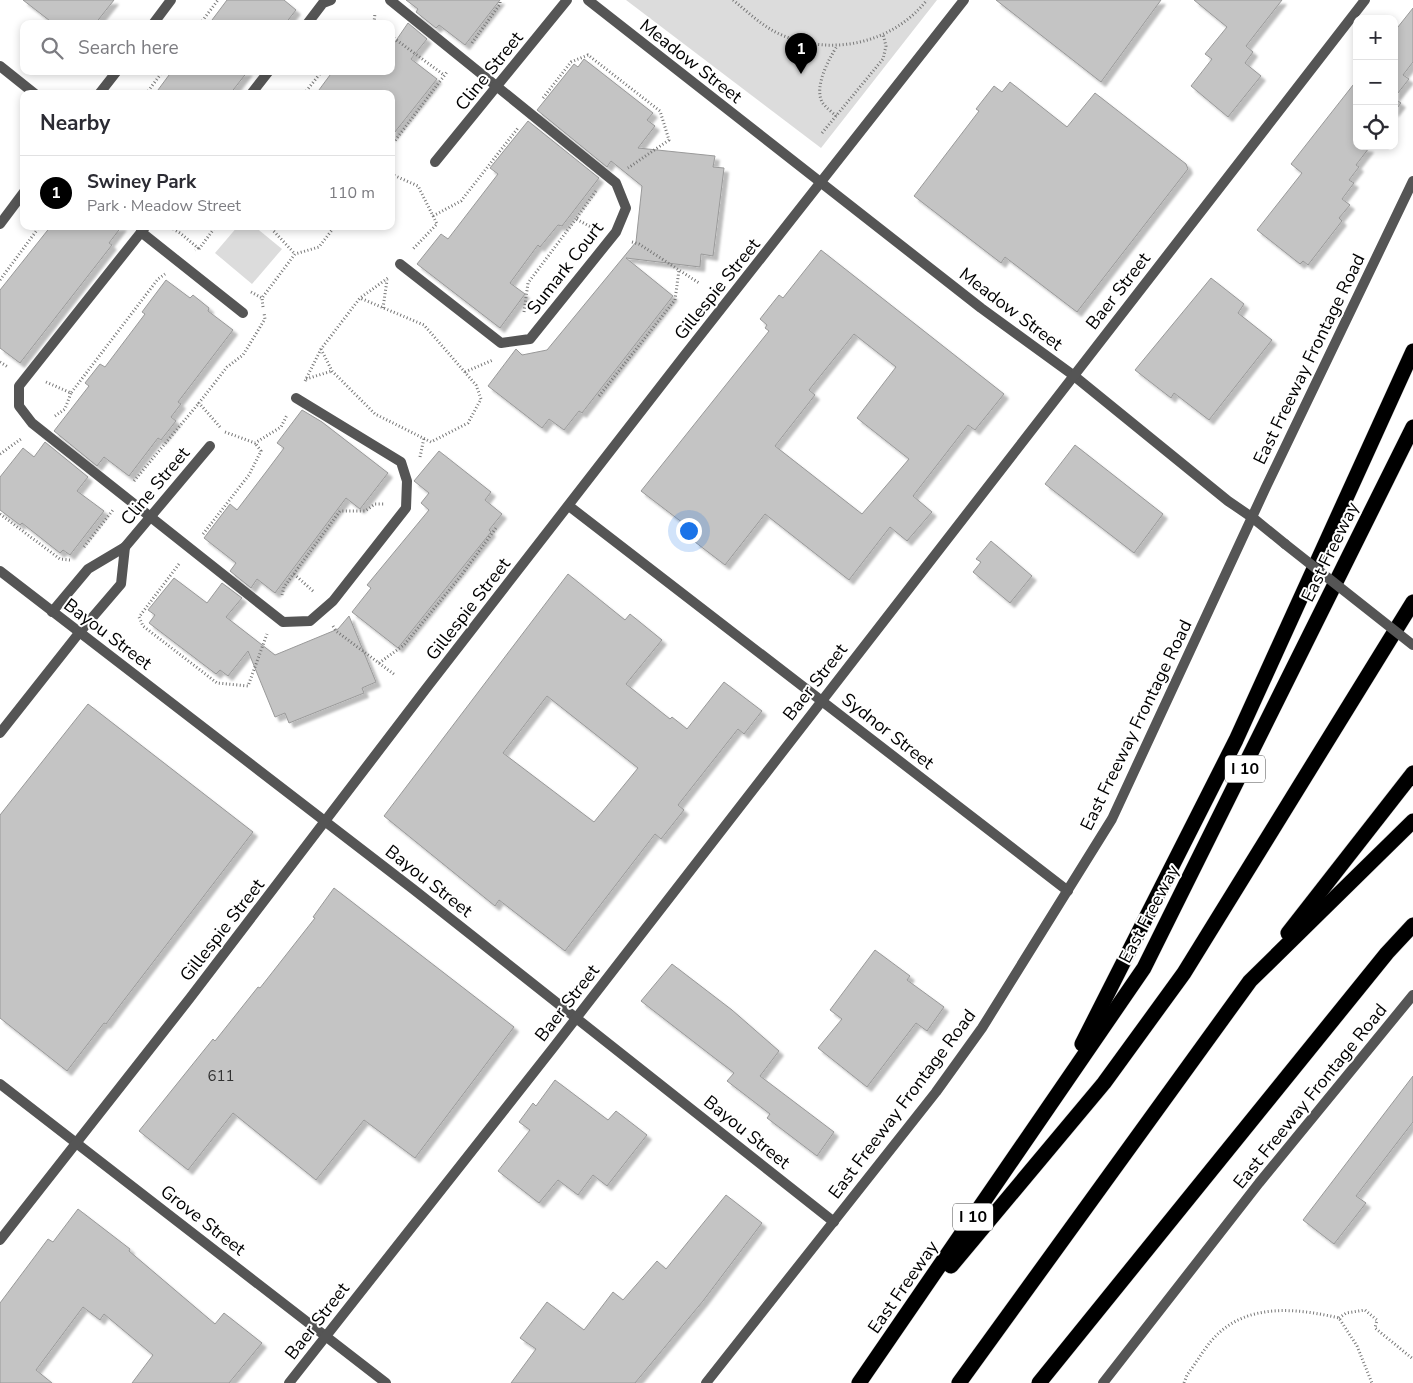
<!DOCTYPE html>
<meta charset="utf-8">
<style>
body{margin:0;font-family:"Nunito Sans",sans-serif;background:#f7f7f7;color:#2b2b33}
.controls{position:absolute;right:15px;top:15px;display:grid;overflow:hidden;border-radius:10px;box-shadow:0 2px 8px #0003}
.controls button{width:45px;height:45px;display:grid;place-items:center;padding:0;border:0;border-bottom:1px solid #e1e1e2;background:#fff;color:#2b2b33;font:25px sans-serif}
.you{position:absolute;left:688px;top:530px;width:18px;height:18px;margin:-12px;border:4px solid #fff;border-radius:50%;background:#1a73e8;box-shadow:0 0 0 8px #1a73e833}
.badge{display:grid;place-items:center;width:32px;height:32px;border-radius:50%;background:#000;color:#fff;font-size:16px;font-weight:700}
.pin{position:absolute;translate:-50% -41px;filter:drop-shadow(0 1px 2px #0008)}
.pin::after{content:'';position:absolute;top:26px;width:18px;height:15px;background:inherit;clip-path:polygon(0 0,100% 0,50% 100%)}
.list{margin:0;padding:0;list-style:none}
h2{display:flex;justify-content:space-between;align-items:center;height:65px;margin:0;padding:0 20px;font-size:21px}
h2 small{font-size:16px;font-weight:400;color:#7c7c81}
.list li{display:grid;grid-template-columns:32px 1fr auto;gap:15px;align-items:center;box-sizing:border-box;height:75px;padding:0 20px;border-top:1px solid #e1e1e2}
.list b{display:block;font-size:19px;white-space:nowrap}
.list p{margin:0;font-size:16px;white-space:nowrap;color:#7c7c81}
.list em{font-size:16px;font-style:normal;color:#7c7c81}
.icon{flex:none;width:28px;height:28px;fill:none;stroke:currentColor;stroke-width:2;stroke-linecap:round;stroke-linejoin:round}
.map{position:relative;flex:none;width:1413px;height:1383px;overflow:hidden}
.search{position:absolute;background:#fff;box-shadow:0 2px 8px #0003;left:20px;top:20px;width:375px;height:55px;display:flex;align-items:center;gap:12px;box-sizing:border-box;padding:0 18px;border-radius:10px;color:#7c7c81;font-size:19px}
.panel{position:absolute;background:#fff;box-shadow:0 2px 8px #0003;left:20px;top:90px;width:375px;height:140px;border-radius:10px}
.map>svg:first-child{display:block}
</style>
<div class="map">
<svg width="1413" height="1383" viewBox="0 0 1413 1383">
<defs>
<filter id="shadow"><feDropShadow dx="4.5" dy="4.5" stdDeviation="1" flood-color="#0004"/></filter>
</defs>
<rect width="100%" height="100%" fill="#fff"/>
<g fill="#dcdcdc">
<path d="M626 0H937L821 148Z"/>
<path d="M238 226H254L282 249 252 284 215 253Z"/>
</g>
<g fill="#c4c4c4" stroke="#999" fill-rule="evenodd" filter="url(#shadow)">
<path d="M23 0H114L95 24H54Z"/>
<path d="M227 0H284L296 10 285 24H209Z"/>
<path d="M406 0H500L465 45 439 25 436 28 416 12 418 9Z"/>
<path d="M996 0H1161L1101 82Z"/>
<path d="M1194 0H1282L1246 46 1253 52 1245 63 1261 76 1228 117 1191 86 1212 59 1205 54 1227 27Z"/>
<path d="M1413 8V62L1403 75 1409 79 1394 98 1401 103 1394 112V32Z"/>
<path d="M408 23 427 39 411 59 437 79 391 137V94H316L333 71H391V43L393 45Z"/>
<path d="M584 59 653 113 647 120 655 126 638 148 715 156 713 167 724 168 713 256 701 254 700 267 626 258 673 296 582 413 579 411 564 430 549 419 542 428 488 386 516 349 522 355 547 350 636 242 642 186 611 161 607 167 537 110 574 64 578 67Z"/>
<path d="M172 71H248L230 94H155Z"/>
<path d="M1357 80V146L1369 148 1356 165 1359 167 1349 180 1354 183 1342 199 1350 205 1339 218 1342 221 1308 265 1303 261 1300 264 1257 230 1302 173 1291 164Z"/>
<path d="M1010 82 1067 127 1095 93 1186 164 1188 169 1077 312 1005 257 1001 263 914 196 979 111 976 109 994 86 1002 92Z"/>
<path d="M528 121 599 178 562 226 558 225 540 247 538 245 510 283 525 294 500 328 417 264 441 234 448 239 498 174 490 168Z"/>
<path d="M51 226H122L109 243 112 245 20 363 0 348V290Z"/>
<path d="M821 250 1004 394 975 430 968 425 913 496 932 512 907 541 890 527 849 580 765 514 725 565 695 542 700 536 641 491 769 331 765 328 767 325 760 319 779 295 783 298ZM854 334 896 367 857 418 909 459 862 514 775 446 815 395 809 390Z"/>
<path d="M1211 278 1244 304 1238 313 1272 340 1209 420 1174 393 1171 398 1135 370Z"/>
<path d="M166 280 190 298 193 295 209 308 208 311 233 330 178 402 181 404 171 417 176 421 161 440 158 438 129 476 104 457 97 466 54 431 89 386 85 383 100 364 105 367 145 314 142 312Z"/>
<path d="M302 410 322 422 388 473 360 509 346 498 275 593 257 579 251 588 230 571 236 563 204 538 230 504 237 510 266 472 284 448 277 443Z"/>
<path d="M45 442 88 477 77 491 104 511 70 555 63 550 60 553 22 523 20 525 0 510V477L23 448 34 457Z"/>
<path d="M1075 445 1163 514 1134 553 1045 484Z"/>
<path d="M439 451 491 492 485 500 502 514 489 530 491 532 398 648 352 612 371 588 367 585 429 510 421 503 429 493 414 481Z"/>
<path d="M991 541 1032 576 1010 603 973 572 981 562 976 559Z"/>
<path d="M568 574 625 620 630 614 662 640 626 684 670 719 672 717 687 729 724 682 762 711 744 734 738 729 678 805 684 810 661 839 655 834 565 951 499 900 495 906 384 816ZM547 696 638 768 594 822 503 753Z"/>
<path d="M174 578 207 603 222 583 242 598 226 617 275 655 338 629 349 616 376 682 362 688 364 693 289 723 285 713 275 717 248 651 228 676 220 670 216 674 149 623 155 615 148 610Z"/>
<path d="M88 704 253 832 121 1004 106 1024 104 1023 67 1071 0 1018V815Z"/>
<path d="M334 888 514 1027 415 1158 364 1120 316 1180 233 1113 188 1170 139 1131 213 1039 215 1041 258 987 260 988 315 918 313 917Z"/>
<path d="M875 950 910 976 907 980 944 1007 927 1031 916 1023 867 1087 818 1048 842 1019 830 1010Z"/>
<path d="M672 964 732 1010 779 1051 760 1076 834 1132 817 1156 767 1118 770 1114 727 1081 734 1073 641 1001Z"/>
<path d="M1413 1076V1122L1356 1196 1366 1203 1334 1244 1303 1220Z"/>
<path d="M555 1080 608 1120 616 1111 647 1135 607 1186 593 1175 578 1195 558 1180 539 1203 498 1171 530 1130 519 1122 533 1103 536 1106Z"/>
<path d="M726 1195 762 1223 703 1301 635 1383H511L536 1349 520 1338 547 1302 584 1330 613 1292 623 1300 657 1261 666 1269Z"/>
<path d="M78 1209 130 1249 129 1251 215 1324 224 1313 262 1343 229 1383H132L153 1355 104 1314 100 1320 83 1307 36 1370 52 1383H0V1303L48 1239 53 1242Z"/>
</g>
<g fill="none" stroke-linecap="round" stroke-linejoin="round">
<g stroke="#dbdbdb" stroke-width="16">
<g id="motorway">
<path d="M1288 933 1413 773"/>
<path d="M1082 1044 1236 740 1413 351"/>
<path d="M951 1266 1104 1083 1184 973 1413 602"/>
<path d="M859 1383 1144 968 1413 427"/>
<path d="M959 1383 1250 981 1413 821"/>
<path d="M1039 1383 1387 953 1413 925"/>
</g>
</g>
<g stroke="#777" stroke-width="3" stroke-dasharray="1 2.5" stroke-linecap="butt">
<path d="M733 0C749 13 764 28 784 36 834 56 893 43 927 0"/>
<path d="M374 23 375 13"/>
<path d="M200 24 218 0"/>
<path d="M391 36 444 75"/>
<path d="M472 43 500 4V0"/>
<path d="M146 94 163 71"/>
<path d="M304 94 322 71"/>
<path d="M543 98 571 62 588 55 660 111 669 140 628 168"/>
<path d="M836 116C832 112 825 107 822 102 814 86 829 59 837 46"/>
<path d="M822 133 883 59 886 46 883 34"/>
<path d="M391 146 447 72"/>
<path d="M391 174 418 186 437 224 413 249"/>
<path d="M433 216 461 201 518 128"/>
<path d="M269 226 295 254"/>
<path d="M170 227 180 233 198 248 195 250"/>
<path d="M593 228 576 219 596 191"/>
<path d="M632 242 639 244 699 283"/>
<path d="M199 249 216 226"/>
<path d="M0 280 40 226"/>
<path d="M251 292 262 298"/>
<path d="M263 307 262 298 295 254 319 247 335 226"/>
<path d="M383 308 387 280"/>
<path d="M524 312 528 283 576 219"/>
<path d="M321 349 332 371 375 414 431 442 468 423 481 399 476 385 424 325 360 298"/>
<path d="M0 362 8 367"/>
<path d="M465 372 493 360"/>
<path d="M306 379 332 371"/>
<path d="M305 381 321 349 360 298 388 278"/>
<path d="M46 382 71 393 158 279 165 274"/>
<path d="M599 396 675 300 679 270"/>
<path d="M55 416 65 409 71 393"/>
<path d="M220 427 199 403 227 367 243 355 265 319 264 313"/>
<path d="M225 432 255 443 281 427 287 415"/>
<path d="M0 454 21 439"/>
<path d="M420 457 424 438"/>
<path d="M134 481 199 403"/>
<path d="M0 514 60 559 70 560"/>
<path d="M203 534 249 475 261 451 255 443"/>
<path d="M84 547 113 510"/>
<path d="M179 564 139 617 143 626 217 683 248 686 267 634"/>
<path d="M294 574 314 592"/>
<path d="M282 595 284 587 340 511H365L375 504H384"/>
<path d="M333 626 336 631 395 675"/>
<path d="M379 663 404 645 460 577 496 528"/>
<path d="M1339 1318 1346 1313 1365 1310 1377 1320 1375 1328 1413 1359"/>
<path d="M1184 1383 1187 1375C1197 1362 1207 1343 1220 1332 1253 1303 1300 1309 1339 1318L1357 1346 1372 1383"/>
</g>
<g stroke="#555" stroke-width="10">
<path d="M390 0 616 183 626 208 616 232 530 339 501 343 400 264"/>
<path d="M307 24 323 3 331 0"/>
<path d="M251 94 269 71"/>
<path d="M435 162 567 0"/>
<path d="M146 226 19 386V406L32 423 283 622 310 621 333 601 406 508 407 481 401 462 296 398"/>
<path d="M141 232 243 313"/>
<path d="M125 547 210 446"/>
<path d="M52 612 88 569 125 547 121 584 79 633"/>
</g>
<g stroke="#555" stroke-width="10">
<path d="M588 0 981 308 1073 375 1228 501 1253 518"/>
<path d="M153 24 171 0"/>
<path d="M0 66 35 94"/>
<path d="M99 94 117 71"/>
<path d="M0 224 24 192"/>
<path d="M569 506 1068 891"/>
<path d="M0 571 413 889 834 1222"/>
<path d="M0 733 79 633"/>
<path d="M0 1084 386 1383"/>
<path d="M0 1240 190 998 425 690 684 356 964 0"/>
<path d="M289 1383 553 1048 1365 0"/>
</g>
<g stroke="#555" stroke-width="10">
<path d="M1253 518 1285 544"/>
<path d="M706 1383 936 1092 982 1028 1112 819 1266 487 1413 181"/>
<path d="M1103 1383 1259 1183 1413 995"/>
</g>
<use href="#motorway" stroke="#000" stroke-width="15"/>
<path stroke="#555" stroke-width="10" d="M1285 544 1413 645"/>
</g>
<g text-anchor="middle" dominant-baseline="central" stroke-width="4" stroke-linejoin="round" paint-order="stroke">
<g font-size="15" fill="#313131">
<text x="221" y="1076">611</text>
</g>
<g fill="#fff" stroke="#4c4c4c" stroke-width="1">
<rect x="1225" y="755.5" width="40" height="27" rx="4"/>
<rect x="953" y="1203.5" width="40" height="27" rx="4"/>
</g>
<g font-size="16" font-weight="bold" fill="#000">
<text x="1245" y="769">I 10</text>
<text x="973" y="1217">I 10</text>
</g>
<g font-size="18" fill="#000" stroke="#fff">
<text transform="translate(691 61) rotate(38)">Meadow Street</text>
<text transform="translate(489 71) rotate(-51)">Cline Street</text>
<text transform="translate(565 268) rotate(-52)">Sumark Court</text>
<text transform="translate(717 289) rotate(-51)">Gillespie Street</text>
<text transform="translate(1118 291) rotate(-52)">Baer Street</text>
<text transform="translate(1011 309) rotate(37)">Meadow Street</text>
<text transform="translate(1309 359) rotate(-64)">East Freeway Frontage Road</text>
<text transform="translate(155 486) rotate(-50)">Cline Street</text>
<text transform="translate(1330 552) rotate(-64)">East Freeway</text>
<text transform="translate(468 609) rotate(-52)">Gillespie Street</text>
<text transform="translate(108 634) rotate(37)">Bayou Street</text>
<text transform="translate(815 682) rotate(-52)">Baer Street</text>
<text transform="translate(1136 725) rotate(-64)">East Freeway Frontage Road</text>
<text transform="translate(888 731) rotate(38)">Sydnor Street</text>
<text transform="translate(429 881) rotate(38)">Bayou Street</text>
<text transform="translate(1149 914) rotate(-62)">East Freeway</text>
<text transform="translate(222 930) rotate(-52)">Gillespie Street</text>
<text transform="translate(567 1003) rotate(-52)">Baer Street</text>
<text transform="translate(1310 1096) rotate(-51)">East Freeway Frontage Road</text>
<text transform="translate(902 1104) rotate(-53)">East Freeway Frontage Road</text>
<text transform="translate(747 1132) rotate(39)">Bayou Street</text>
<text transform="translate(203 1220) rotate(38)">Grove Street</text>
<text transform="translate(903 1287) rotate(-55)">East Freeway</text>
<text transform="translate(317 1321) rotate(-52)">Baer Street</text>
</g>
</g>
</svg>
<div class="controls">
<button>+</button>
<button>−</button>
<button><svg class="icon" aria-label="locate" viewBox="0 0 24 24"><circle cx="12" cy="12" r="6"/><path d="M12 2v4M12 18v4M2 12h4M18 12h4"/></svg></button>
</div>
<div class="you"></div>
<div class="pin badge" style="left:801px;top:74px">1</div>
<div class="search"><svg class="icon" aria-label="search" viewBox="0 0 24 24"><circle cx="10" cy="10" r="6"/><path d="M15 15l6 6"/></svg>Search here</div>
<section class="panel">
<h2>Nearby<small></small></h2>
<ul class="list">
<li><span class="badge">1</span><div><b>Swiney Park</b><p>Park · Meadow Street</p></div><em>110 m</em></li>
</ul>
</section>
</div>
